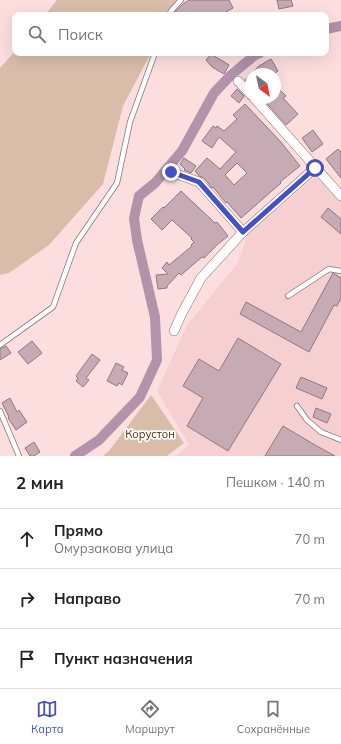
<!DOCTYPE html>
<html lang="ru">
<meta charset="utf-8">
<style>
body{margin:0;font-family:Mulish,sans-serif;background:#f6f6f6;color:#222}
.compass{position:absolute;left:245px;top:68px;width:36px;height:36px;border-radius:50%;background:#fff;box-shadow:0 4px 16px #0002;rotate:147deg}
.stop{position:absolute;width:12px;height:12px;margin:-9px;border:3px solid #4751c6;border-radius:50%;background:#fff}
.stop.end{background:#4751c6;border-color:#fff;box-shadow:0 1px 4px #0008}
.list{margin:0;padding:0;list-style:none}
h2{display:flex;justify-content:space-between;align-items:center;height:52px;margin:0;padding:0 16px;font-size:17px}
h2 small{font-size:13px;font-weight:400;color:#767676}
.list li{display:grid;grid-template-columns:26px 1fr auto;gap:12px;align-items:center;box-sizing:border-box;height:60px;padding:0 16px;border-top:1px solid #e0e0e0}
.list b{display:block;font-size:15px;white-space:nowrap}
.list p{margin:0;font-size:13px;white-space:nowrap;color:#767676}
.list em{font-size:13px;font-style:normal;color:#767676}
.icon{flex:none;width:22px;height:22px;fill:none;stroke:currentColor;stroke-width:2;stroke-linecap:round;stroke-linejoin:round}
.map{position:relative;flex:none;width:341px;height:456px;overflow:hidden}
.search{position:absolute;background:#fff;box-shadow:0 4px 16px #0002;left:12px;right:12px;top:12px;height:44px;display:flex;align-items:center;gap:10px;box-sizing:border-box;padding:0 14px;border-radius:8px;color:#767676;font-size:15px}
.sheet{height:232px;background:#fff}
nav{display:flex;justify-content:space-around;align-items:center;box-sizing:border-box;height:56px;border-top:1px solid #e0e0e0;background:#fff;font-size:11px;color:#767676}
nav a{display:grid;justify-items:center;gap:2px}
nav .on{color:#4751c6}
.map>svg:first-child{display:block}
</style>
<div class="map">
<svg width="341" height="456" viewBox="0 0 341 456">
<rect width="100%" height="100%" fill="#fddedf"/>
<path fill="#f6cfd0" d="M315 177 328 185 341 200V456H176L189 445 157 391 187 325 237 264 248 235Z"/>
<g fill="#dabda9">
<path d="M57 0H179L171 15H45Z"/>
<path d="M15 51V53H151L123 106 103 184 49 245 9 273 0 275V68Z"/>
<path d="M151 395 184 443 167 456H103L109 451Z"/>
</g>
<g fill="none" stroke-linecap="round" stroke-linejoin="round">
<g stroke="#b293aa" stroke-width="10">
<path d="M326 29 341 26"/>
<path d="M75 456 99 440 140 397 157 360 155 317 137 240 134 218 139 196 155 183 182 151 214 93 231 75 255 55 260 53"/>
</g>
</g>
<g fill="#c6abb4" stroke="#90777f" fill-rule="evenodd">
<path d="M189 0H229L233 8 226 12 228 15H177L175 12 183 4Z"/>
<path d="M277 0H291L293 6 279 9Z"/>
<path d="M211 54 229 65 224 74 212 67 206 60Z"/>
<path d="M271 59 278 71 273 74H251V86L245 80 259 66Z"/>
<path d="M275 85 286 96 283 98 298 114 286 125 262 98H275Z"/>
<path d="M237 89 244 96 239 103 231 96Z"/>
<path d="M245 104 280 141 300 166 280 182 281 183 241 218 227 202 226 203 213 187 212 188 204 178 199 176 195 171 207 158 220 169 236 152 219 137 212 148 202 141 213 126 216 128 217 126 224 131 237 119 233 115ZM237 163 247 173 234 185 225 175Z"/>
<path d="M313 130 323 144 312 152 302 138Z"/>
<path d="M338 149 341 152V178L326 159Z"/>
<path d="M184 158 196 166 191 173 184 170 185 169 180 164Z"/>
<path d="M181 191 215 223 217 222 228 236 218 244 204 258 202 257 181 275 179 273 167 286V288L158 289 156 275 168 274 162 268 167 262 169 265 192 246 191 245 194 242 191 239 192 238 172 220 162 230 151 219 163 207 164 208Z"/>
<path d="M328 208 341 219V234L321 217Z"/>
<path d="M333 273 341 278V298L337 306 334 305 309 352 240 314 246 302 301 332Z"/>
<path d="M238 338 281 364 228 451 187 426 203 398 183 386 199 359 219 371Z"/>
<path d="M32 341 42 353 28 364 18 352Z"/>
<path d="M6 346 11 353 0 360V349Z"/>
<path d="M92 354 100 360 86 378 89 380 83 387 76 381 78 378 76 376Z"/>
<path d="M116 363 124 367 122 370 128 373 122 385 119 383 117 386 107 381Z"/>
<path d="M301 377 327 388 322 399 296 388Z"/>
<path d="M10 398 17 412 19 410 27 422 16 430 8 418 9 417 2 403Z"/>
<path d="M316 408 331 414 327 423 313 417Z"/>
<path d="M283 426 315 445 335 456H265Z"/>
<path d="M34 442 40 452 34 456H30L25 448Z"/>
</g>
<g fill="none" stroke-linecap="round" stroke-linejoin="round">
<g stroke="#8d7273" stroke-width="6">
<g id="lane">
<path d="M169 15 171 11 181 0"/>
<path d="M288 296 329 269 341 271"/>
<path d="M0 345 53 307 76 243 117 183 130 122 155 53"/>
<path d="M297 406 307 420 321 432 341 440"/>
<path d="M0 411 19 456"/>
</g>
</g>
<g stroke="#8d7273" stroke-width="10">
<g id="street">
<path d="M238 81 251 95"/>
<path d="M254 98 341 196"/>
<path d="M171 172 199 182 243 232"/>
<path d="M174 331 182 313 201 278 243 232 315 168"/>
</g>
</g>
<use href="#lane" stroke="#fff" stroke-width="4.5"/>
<use href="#street" stroke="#fff" stroke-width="9"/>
</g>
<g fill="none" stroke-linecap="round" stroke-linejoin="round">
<path stroke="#4751c6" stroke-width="5" d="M171 172 199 182 243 232 315 168"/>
</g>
<g text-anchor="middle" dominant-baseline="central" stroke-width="3.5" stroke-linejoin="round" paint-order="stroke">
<g font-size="11" fill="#572d05" stroke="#fff">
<text x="150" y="434">Корустон</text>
</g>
</g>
</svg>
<svg class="compass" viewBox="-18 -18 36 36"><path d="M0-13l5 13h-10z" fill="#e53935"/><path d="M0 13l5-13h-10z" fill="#767676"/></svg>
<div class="stop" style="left:315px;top:168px"></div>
<div class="stop end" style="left:171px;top:172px"></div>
<div class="search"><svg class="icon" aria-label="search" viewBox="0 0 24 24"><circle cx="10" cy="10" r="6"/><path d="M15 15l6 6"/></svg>Поиск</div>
</div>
<section class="sheet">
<h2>2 мин<small>Пешком · 140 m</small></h2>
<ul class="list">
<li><svg class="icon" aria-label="ahead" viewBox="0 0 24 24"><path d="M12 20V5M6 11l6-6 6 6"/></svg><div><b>Прямо</b><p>Омурзакова улица</p></div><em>70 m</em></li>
<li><svg class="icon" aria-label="right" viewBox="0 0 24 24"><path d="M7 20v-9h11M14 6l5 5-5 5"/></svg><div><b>Направо</b></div><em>70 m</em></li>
<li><svg class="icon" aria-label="arrive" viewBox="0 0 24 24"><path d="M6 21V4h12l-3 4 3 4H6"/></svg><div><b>Пункт назначения</b></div></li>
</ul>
</section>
<nav>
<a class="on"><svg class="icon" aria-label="map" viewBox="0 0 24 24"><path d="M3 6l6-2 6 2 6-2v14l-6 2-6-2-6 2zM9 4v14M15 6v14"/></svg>Карта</a>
<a><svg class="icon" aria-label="directions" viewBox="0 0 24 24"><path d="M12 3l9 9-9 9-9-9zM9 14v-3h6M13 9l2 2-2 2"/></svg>Маршрут</a>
<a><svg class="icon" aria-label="saved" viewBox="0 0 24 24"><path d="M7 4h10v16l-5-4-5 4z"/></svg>Сохранённые</a>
</nav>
